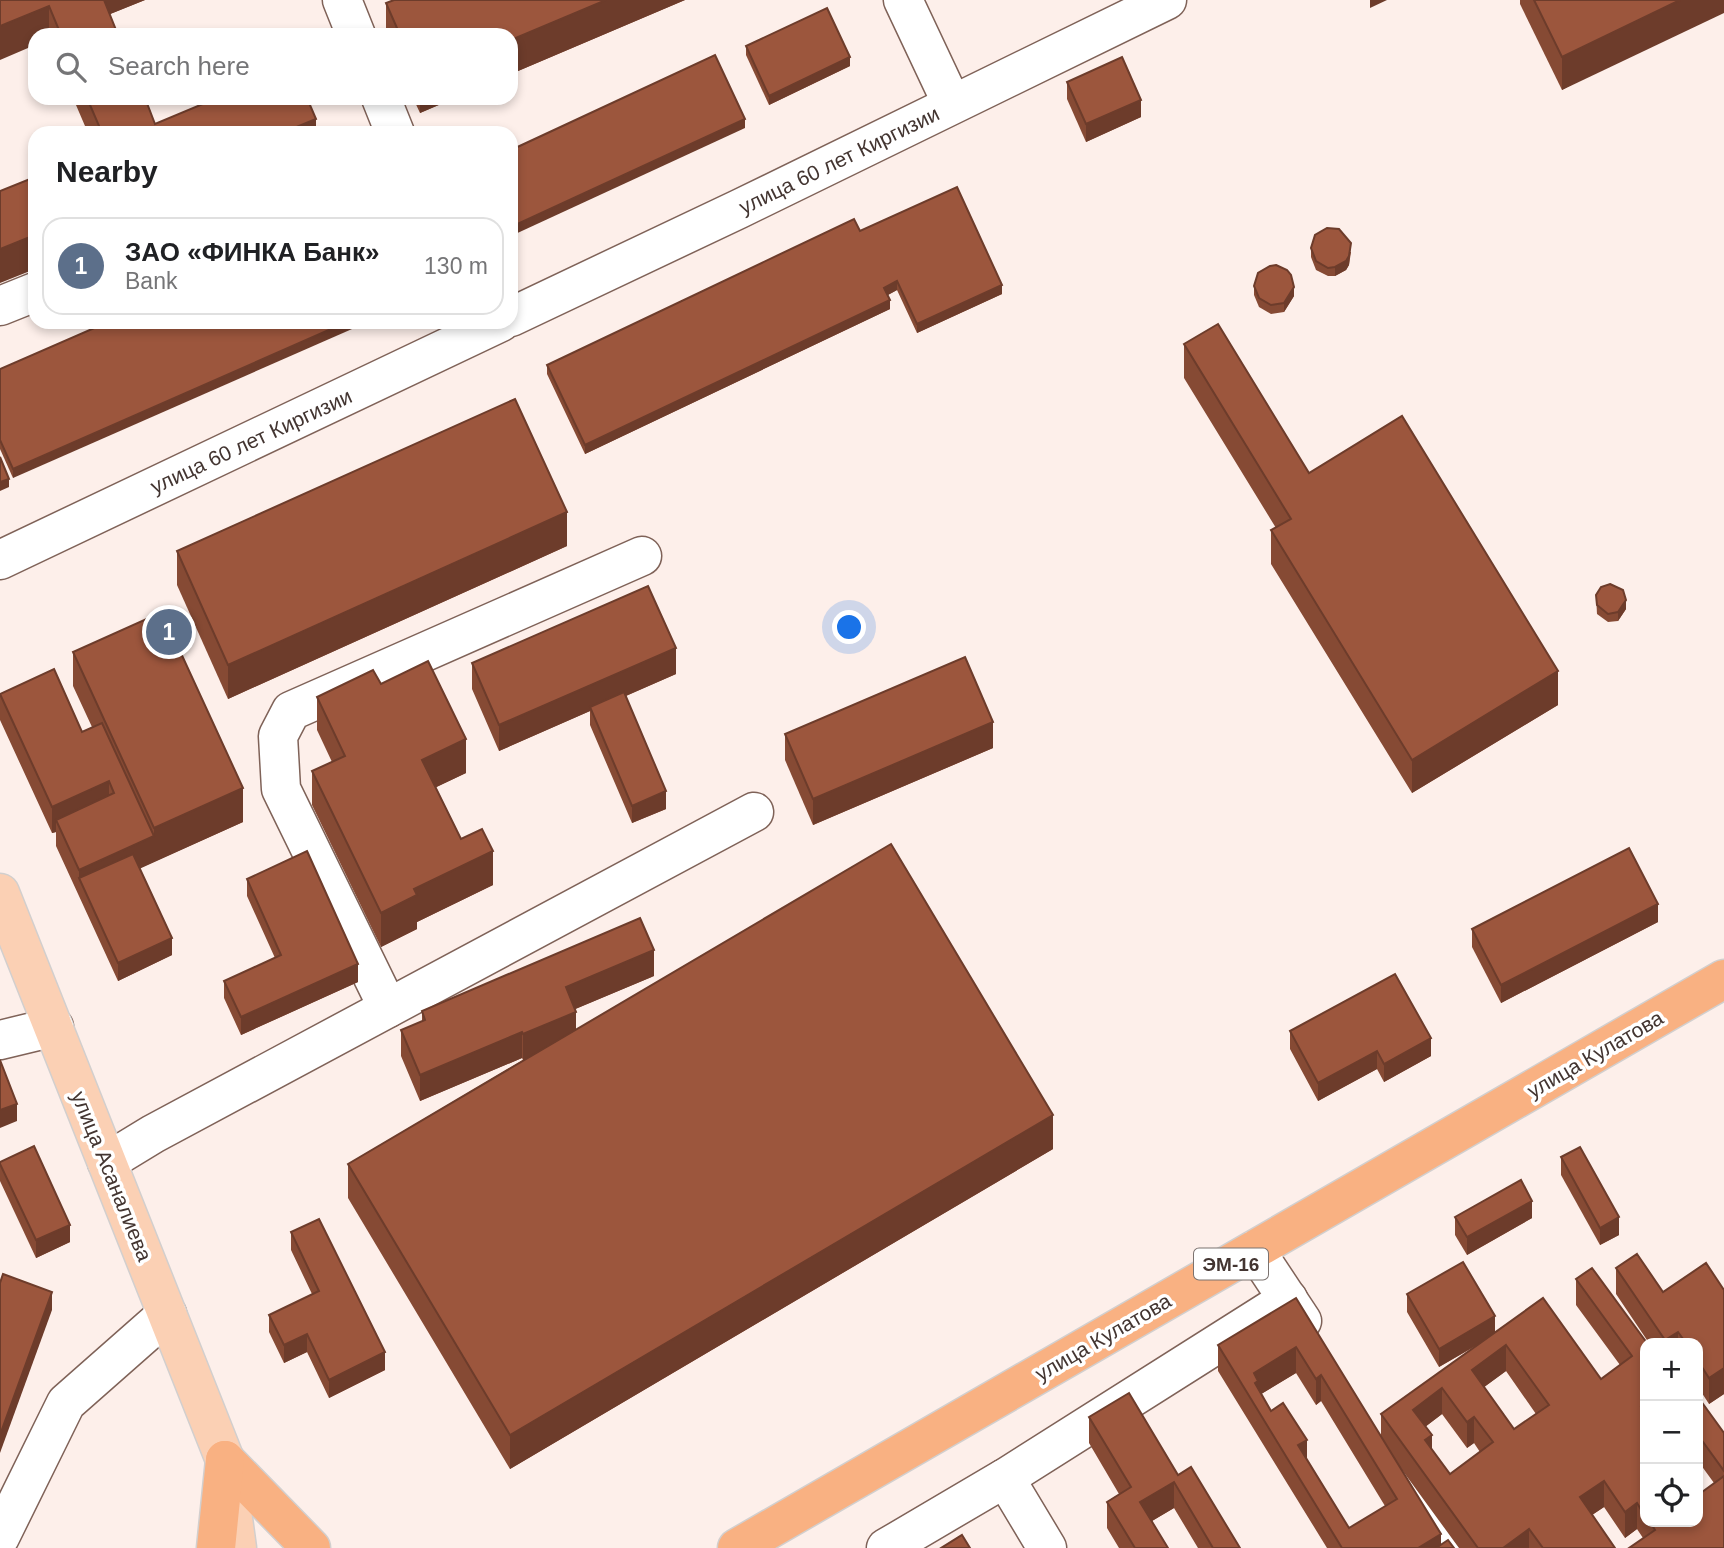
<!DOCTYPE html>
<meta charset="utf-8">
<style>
body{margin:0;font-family:Helvetica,sans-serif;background:#f2f2f2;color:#202124}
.controls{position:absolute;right:21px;bottom:21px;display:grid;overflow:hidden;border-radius:14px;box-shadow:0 4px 10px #0003}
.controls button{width:63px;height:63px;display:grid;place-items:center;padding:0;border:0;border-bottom:2px solid #e0e0e0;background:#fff;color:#202124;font:35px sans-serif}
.you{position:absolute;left:850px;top:628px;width:24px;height:24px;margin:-18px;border:5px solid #fff;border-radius:50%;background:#1a73e8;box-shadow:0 0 0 10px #1a73e833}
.badge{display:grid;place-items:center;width:46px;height:46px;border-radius:50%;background:#af1f54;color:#fff;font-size:23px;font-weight:700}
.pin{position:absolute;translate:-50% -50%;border:4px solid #fff;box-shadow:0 2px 7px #0006}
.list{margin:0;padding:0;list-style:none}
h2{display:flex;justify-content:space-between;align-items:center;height:91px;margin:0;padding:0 28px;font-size:30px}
h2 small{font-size:23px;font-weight:400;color:#757577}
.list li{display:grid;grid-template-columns:46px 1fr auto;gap:21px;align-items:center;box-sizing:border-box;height:98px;margin:0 14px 14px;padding:0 14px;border:2px solid #e0e0e0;border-radius:21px}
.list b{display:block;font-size:26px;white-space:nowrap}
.list p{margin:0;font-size:23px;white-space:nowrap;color:#757577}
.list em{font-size:23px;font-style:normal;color:#757577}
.icon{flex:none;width:38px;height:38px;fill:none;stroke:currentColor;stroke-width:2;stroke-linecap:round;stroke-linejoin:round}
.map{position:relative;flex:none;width:1724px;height:1548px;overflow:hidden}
.search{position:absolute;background:#fff;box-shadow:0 4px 10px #0003;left:28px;top:28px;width:490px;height:77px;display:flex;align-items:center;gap:18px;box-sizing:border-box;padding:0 24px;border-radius:21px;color:#757577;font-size:26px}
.panel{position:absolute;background:#fff;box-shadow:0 4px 10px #0003;left:28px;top:126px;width:490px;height:203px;border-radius:21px}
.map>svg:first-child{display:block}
</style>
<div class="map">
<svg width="1724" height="1548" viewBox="0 0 1724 1548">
<rect width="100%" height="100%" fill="#fdefea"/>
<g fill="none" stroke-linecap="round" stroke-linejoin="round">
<g stroke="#7f6258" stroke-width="41">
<g id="minor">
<path d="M342 0 356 35"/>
<path d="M903 0 952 104"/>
<path d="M381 98 395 133"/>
<path d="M0 306 35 292"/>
<path d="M511 317 739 209 1167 0"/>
<path d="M0 560 501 322"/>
<path d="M388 1008 281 789 278 736 291 711 642 556"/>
<path d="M0 1040 54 1027"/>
<path d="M107 1162 153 1134 754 812"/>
<path d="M1255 1250 1302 1321"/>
<path d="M1392 1456 1452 1548"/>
<path d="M1005 1478 1047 1548"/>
<path d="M0 1537 66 1403 167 1314"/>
<path d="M886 1548 1005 1478 1288 1299"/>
</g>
</g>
<g stroke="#d2cfce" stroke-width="41">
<path id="major" d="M0 893 225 1460 237 1548"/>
</g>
<g stroke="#d2cfce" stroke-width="41">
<g id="highway">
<path d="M225 1460 311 1548"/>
<path d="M216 1548 225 1460"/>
<path d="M737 1548 1724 979"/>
</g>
</g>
<use href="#minor" stroke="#fff" stroke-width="38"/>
<use href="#major" stroke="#fbd0b4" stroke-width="38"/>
<use href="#highway" stroke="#f9b182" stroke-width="38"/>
</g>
<g fill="#864a34" fill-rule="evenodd">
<path d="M0 0H145L110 14 118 35H35Z"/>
<path d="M394 0H685L511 74V35H386V3Z"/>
<path d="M1520 0H1724L1562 90 1520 4Z"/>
<path d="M746 46 850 66 769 105 746 55Z"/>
<path d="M1067 82 1141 117 1086 142 1067 99Z"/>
<path d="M73 98H145L155 124 316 133H88Z"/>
<path d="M413 98H455L420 113Z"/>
<path d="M860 231 1002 294 917 333 897 290 888 295 890 309 585 454 547 374V365Z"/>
<path d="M1311 248 1351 252 1349 265 1346 270 1335 276H1328L1316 270 1311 257Z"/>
<path d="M1254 286 1294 296 1284 312 1271 314 1259 307 1254 295Z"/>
<path d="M108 322 13 478 0 449V369Z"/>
<path d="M1184 344 1309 473 1558 705 1412 793 1271 564V530L1276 528 1184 378Z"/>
<path d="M567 546 228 699 177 585V551Z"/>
<path d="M1596 595 1626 609 1618 621 1608 622 1597 614Z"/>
<path d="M73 652 243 822 140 868 172 955 118 981 56 846V832L52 833 0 720V694L82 732 92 727 73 686Z"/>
<path d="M472 663 676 674 626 696 666 809 632 823 590 725V711L499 751 472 689Z"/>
<path d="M381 684 466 773 436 787 461 839 493 885 417 922V929L381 947 312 805V771L332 762 317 730V697Z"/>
<path d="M785 734 993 748 813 825 785 760Z"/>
<path d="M247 879 358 982 241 1035 224 998V981L275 958 247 896Z"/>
<path d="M1658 922 1501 1003 1472 947V929Z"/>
<path d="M654 976 575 1009 576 1030 1053 1149 510 1469 348 1198V1164L523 1060 522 1058 420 1101 401 1056V1030L422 1022V1011Z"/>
<path d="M1290 1031 1431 1056 1384 1082 1377 1069 1318 1101 1290 1049Z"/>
<path d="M1561 1157 1619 1235 1600 1245 1561 1175Z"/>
<path d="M0 1162 70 1242 36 1258 0 1181Z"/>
<path d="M1455 1217 1532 1218 1467 1255 1455 1235Z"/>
<path d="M291 1232 385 1370 329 1398 307 1352 284 1363 269 1332V1315L312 1294 291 1250Z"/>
<path d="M1616 1268 1663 1292 1724 1290V1394L1709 1404 1698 1387V1343H1649L1616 1294Z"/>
<path d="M1576 1279 1645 1343V1522H1698L1714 1483 1698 1461V1397L1724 1433V1548L1643 1538 1637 1529 1625 1538 1604 1507 1592 1515 1615 1548H1459L1397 1463 1441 1545 1454 1548H1327L1218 1371V1345L1296 1298 1381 1436V1414L1481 1343 1439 1367 1407 1312V1294L1601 1379 1620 1365 1576 1305ZM1506 1371 1536 1414 1514 1429 1484 1387ZM1296 1373 1316 1405 1321 1401 1385 1506 1349 1528 1307 1459 1271 1411 1261 1394ZM1442 1414 1467 1448 1474 1443 1480 1452 1450 1474 1432 1450 1425 1427Z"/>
<path d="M1089 1417 1178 1475 1240 1548H1198L1174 1508 1152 1521 1168 1548H1119L1107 1528V1502L1119 1494 1089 1443Z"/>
</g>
<g fill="#6d3c2b">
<path d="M98 0H145L98 19Z"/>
<path d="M606 0H685L511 74V40Z"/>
<path d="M1370 0H1387L1370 8Z"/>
<path d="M1680 0H1724V13L1562 90V57Z"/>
<path d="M49 6V35H35V45L0 60V26Z"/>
<path d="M850 57V66L769 105V96Z"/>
<path d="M420 98H455L420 113Z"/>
<path d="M1141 100V117L1086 142V124Z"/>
<path d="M316 119V133H282Z"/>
<path d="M745 119V128L511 236V227Z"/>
<path d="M35 235V269L0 283V249Z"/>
<path d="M1351 243 1349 265 1346 270 1335 276V267Z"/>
<path d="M897 281V290L884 297V288Z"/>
<path d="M1002 285V294L917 333V324Z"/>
<path d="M1294 287V296L1284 312V303Z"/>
<path d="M890 300V309L585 454V445Z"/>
<path d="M347 322H368L13 478V469Z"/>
<path d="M9 479V487L0 491V482Z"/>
<path d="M567 512V546L228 699V665Z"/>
<path d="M1626 600V609L1618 621V612Z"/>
<path d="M676 648V674L591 711 590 707V711L499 751V725Z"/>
<path d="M1558 671V705L1412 793V760Z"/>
<path d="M993 722V748L813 825V799Z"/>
<path d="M466 739V773L422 794V760Z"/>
<path d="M109 781V807L56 820V832L52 833V807Z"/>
<path d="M243 788V822L86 893 79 878V870L154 836V828Z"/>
<path d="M666 791V809L632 823V806Z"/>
<path d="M493 851V885L417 922V929L381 947V913L414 889Z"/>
<path d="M1658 904V922L1501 1003V985Z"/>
<path d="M172 938V955L118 981V963Z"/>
<path d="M654 950V976L566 1013V987Z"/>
<path d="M358 964V982L241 1035V1017Z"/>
<path d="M576 1012V1038L523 1060V1034Z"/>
<path d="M522 1032V1058L420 1101V1075Z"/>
<path d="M1431 1038V1056L1384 1082V1064Z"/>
<path d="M1377 1051V1069L1318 1101V1083Z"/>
<path d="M17 1104V1121L0 1128V1110Z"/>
<path d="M1053 1115V1149L510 1469V1435Z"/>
<path d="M1532 1201V1218L1467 1255V1237Z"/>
<path d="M1619 1217V1235L1600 1245V1228Z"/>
<path d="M70 1225V1242L36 1258V1240Z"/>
<path d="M52 1292V1310L0 1453V1435Z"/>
<path d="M1495 1316V1334L1439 1367V1349Z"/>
<path d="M1678 1332V1343H1665V1340Z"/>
<path d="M307 1334V1352L284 1363V1345Z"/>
<path d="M1506 1345V1371L1472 1396V1370Z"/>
<path d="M1296 1347V1373L1258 1396 1256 1408 1254 1373Z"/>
<path d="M385 1352V1370L329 1398V1380Z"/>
<path d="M1724 1368V1394L1709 1404V1378Z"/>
<path d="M1321 1375V1401L1316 1405V1379Z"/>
<path d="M1442 1388V1414L1413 1436V1410Z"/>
<path d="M1474 1417V1443L1467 1448V1422Z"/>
<path d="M1432 1435V1461L1425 1440Z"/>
<path d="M1307 1440V1466L1298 1445Z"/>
<path d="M1604 1481V1507L1580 1523V1497Z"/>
<path d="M1174 1482V1508L1140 1528V1502Z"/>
<path d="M1637 1503V1529L1625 1538V1512Z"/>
<path d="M1529 1529V1548H1503Z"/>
<path d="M1441 1534V1548H1418Z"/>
</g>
<g fill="#9c563d" stroke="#6d3c2b" stroke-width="2" fill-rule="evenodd">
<path d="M0 0H104L118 35H61L49 6 0 26Z"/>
<path d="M394 0H606L511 40V35H400L386 3Z"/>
<path d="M1534 0H1680L1562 57Z"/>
<path d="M827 8 850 57 769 96 746 46Z"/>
<path d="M715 55 745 119 511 227V150Z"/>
<path d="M1122 57 1141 100 1086 124 1067 82Z"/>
<path d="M87 98H145L155 124 217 98H307L316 119 282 133H102Z"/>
<path d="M35 177V235L0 249V191Z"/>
<path d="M957 187 1002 285 917 324 897 281 884 288 890 300 585 445 547 365 854 219 860 231Z"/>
<path d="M1327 228 1339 229 1351 243 1349 256 1346 261 1335 267 1328 268 1316 261 1311 248 1315 235Z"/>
<path d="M1276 265 1287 270 1291 275 1294 287 1284 303 1271 305 1259 298 1254 286 1258 273 1270 266Z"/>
<path d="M108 322H347L13 469 0 440V369Z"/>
<path d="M1218 324 1309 473 1402 416 1558 671 1412 760 1271 530 1291 519 1184 344Z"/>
<path d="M515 399 567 512 228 665 177 551Z"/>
<path d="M0 457 9 479 0 482Z"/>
<path d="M1610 584 1623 590 1626 600 1618 612 1608 614 1597 605 1596 595 1601 587Z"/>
<path d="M648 586 676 648 499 725 472 663Z"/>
<path d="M162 612 243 788 154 828 73 652Z"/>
<path d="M965 657 993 722 813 799 785 734Z"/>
<path d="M428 661 466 739 422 760 461 839 482 829 493 851 414 889 417 895 381 913 312 771 345 756 317 697 373 670 381 684Z"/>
<path d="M54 669 82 732 102 723 154 836 79 870 56 820 114 793 109 781 52 807 0 694Z"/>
<path d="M624 692 666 791 632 806 590 707Z"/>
<path d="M891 844 1053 1115 510 1435 348 1164Z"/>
<path d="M1629 848 1658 904 1501 985 1472 929Z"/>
<path d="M307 851 358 964 241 1017 224 981 281 955 247 879Z"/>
<path d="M133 854 172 938 118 963 79 878Z"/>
<path d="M640 918 654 950 566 987 576 1012 523 1034 522 1032 420 1075 401 1030 425 1020 422 1011Z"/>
<path d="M1395 974 1431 1038 1384 1064 1377 1051 1318 1083 1290 1031Z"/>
<path d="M0 1060 17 1104 0 1110Z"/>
<path d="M34 1146 70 1225 36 1240 0 1164V1162Z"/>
<path d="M1580 1147 1619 1217 1600 1228 1561 1157Z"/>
<path d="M1521 1180 1532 1201 1467 1237 1455 1217Z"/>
<path d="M319 1219 385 1352 329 1380 307 1334 284 1345 269 1315 319 1291 291 1232Z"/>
<path d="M1637 1254 1663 1292 1706 1263 1724 1290V1368L1709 1378 1698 1361V1343H1686L1678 1332 1665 1340 1616 1268Z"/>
<path d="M1463 1262 1495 1316 1439 1349 1407 1294Z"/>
<path d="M1592 1268 1647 1343H1645V1404L1641 1407 1645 1414V1516L1637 1503 1625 1512 1604 1481 1580 1497 1615 1548H1543L1529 1529 1503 1548H1478L1381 1414 1543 1298 1601 1379 1632 1356 1576 1279ZM1506 1345 1549 1405 1514 1429 1472 1370ZM1442 1388 1467 1422 1474 1417 1493 1442 1450 1474 1425 1440 1432 1435 1413 1410Z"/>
<path d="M3 1274 52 1292 0 1435V1283Z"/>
<path d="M1296 1298 1441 1534 1418 1548H1342L1218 1345ZM1296 1347 1316 1379 1321 1375 1397 1499 1349 1528 1298 1445 1307 1440 1283 1403 1271 1411 1255 1383 1258 1381 1254 1373Z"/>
<path d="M1129 1393 1178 1475 1191 1467 1240 1548H1213L1174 1482 1140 1502 1168 1548H1135L1107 1502 1131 1487 1089 1417Z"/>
<path d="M1698 1397 1724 1433V1471L1698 1435Z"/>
<path d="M1724 1476V1548H1629L1655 1530 1650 1522H1698V1495Z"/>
<path d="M962 1535 970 1548H941Z"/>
<path d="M1448 1540 1454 1548H1436Z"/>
</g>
<g text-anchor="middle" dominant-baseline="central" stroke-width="7" stroke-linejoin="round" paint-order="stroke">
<rect fill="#fff" stroke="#7b726f" stroke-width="2" x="1194" y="1248.5" width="74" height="31" rx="5"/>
<g font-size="19" font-weight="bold" fill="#433531">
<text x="1231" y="1264">ЭМ-16</text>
</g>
<g font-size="21" fill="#433531" stroke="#fff">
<text transform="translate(839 160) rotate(-26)">улица 60 лет Киргизии</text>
<text transform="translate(251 441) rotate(-25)">улица 60 лет Киргизии</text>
<text transform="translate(1595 1054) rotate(-30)">улица Кулатова</text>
<text transform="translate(112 1176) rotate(68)">улица Асаналиева</text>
<text transform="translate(1103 1337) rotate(-30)">улица Кулатова</text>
</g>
</g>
</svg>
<div class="controls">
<button>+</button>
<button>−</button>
<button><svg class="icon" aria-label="locate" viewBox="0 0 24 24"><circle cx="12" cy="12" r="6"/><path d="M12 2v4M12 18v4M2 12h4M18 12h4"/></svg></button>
</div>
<div class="you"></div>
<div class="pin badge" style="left:169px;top:632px;background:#5c6f8a">1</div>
<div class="search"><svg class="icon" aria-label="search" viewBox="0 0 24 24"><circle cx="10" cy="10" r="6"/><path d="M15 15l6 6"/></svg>Search here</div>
<section class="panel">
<h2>Nearby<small></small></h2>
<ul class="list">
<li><span class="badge" style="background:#5c6f8a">1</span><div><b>ЗАО «ФИНКА Банк»</b><p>Bank</p></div><em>130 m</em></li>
</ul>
</section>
</div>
